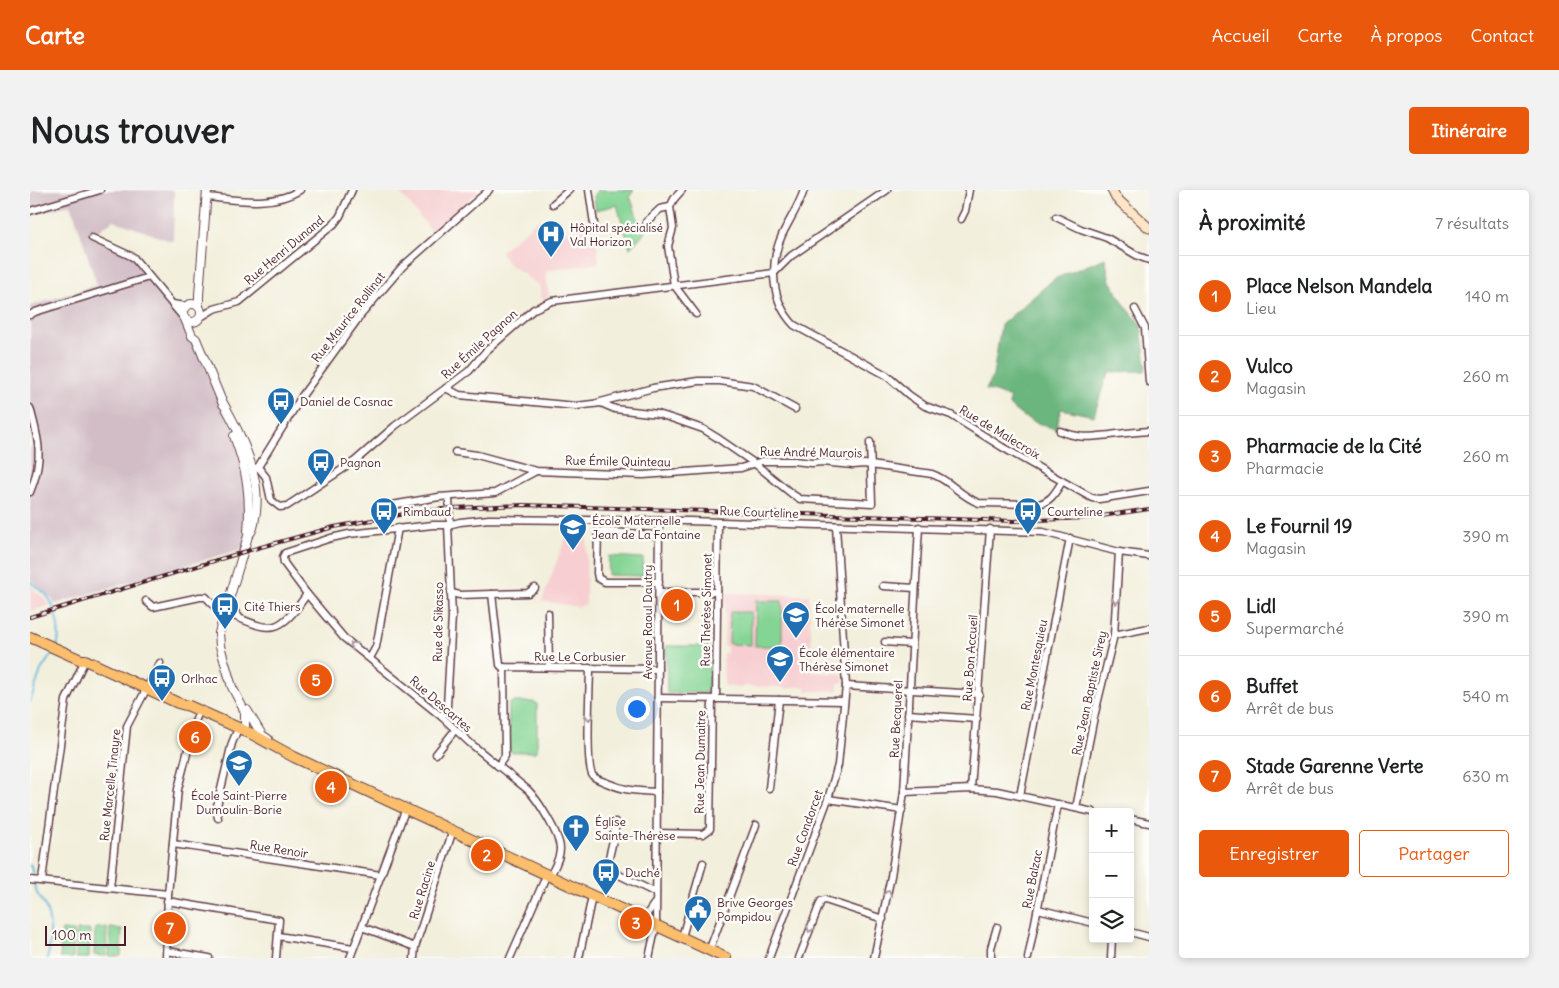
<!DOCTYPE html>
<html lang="fr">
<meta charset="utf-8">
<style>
body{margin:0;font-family:Delius,sans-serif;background:#f2f2f2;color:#202124}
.controls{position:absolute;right:15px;bottom:15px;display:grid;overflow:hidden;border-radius:5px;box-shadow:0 2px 8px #0003}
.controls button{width:45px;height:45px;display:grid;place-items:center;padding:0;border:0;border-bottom:1px solid #e0e0e0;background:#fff;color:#202124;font:25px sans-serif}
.scale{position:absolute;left:15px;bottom:12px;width:81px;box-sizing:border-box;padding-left:5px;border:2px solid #4a1f2b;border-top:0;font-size:14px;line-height:18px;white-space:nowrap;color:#4a1f2b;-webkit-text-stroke:4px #fdfcf7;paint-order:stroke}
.you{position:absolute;left:606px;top:518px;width:18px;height:18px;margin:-12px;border:4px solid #fff;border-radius:50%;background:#1a73e8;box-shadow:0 0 0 8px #1a73e833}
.badge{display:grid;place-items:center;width:32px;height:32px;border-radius:50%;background:#ea580c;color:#fff;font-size:16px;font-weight:700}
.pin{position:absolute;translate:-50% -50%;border:2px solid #fff;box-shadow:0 1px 5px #0006}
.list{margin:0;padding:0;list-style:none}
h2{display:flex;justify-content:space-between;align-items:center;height:65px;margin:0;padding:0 20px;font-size:21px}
h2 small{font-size:16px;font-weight:400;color:#757577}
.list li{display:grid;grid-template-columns:32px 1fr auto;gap:15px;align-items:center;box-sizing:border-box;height:80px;padding:0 20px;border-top:1px solid #e0e0e0}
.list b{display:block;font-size:19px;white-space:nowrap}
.list p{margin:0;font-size:16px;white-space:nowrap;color:#757577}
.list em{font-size:16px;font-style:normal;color:#757577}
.actions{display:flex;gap:10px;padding:15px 20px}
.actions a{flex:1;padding:11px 0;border:1px solid #ea580c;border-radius:5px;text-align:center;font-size:18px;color:#ea580c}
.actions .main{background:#ea580c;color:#fff}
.icon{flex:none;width:28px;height:28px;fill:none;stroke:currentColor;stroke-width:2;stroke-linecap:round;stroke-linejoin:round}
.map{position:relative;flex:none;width:1119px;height:768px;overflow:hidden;border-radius:5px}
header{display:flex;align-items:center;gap:30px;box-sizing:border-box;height:70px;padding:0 25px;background:#ea580c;color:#fff}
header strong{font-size:24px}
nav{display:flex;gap:28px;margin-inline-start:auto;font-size:18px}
.intro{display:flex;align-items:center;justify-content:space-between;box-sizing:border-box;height:120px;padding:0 30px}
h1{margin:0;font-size:35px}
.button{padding:12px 22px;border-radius:5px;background:#ea580c;color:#fff;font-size:18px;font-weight:700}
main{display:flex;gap:30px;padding:0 30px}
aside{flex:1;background:#fff;border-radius:5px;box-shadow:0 2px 8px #0003}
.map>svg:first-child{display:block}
</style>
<header>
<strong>Carte</strong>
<nav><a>Accueil</a><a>Carte</a><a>À propos</a><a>Contact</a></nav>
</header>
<div class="intro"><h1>Nous trouver</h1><a class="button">Itinéraire</a></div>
<main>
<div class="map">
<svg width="1119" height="768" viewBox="0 0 1119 768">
<rect width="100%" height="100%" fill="#fdfcf7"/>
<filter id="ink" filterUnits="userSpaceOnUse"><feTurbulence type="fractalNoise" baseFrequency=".02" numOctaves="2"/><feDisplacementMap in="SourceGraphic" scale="10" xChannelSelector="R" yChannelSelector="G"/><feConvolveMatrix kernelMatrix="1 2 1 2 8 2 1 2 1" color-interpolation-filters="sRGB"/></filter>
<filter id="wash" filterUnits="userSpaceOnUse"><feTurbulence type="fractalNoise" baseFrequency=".0096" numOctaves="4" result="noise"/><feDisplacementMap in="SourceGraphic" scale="20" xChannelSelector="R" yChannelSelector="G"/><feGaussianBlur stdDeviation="1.12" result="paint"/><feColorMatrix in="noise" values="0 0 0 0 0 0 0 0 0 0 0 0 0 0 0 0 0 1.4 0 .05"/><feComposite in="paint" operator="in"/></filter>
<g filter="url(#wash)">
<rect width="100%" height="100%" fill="#f2efdc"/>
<g fill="#f7cfd2">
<path d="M368 0H450L402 42Z"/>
<path d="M509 29 522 45 565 38 569 73 516 81 519 107 511 109 510 96 479 74 470 62Z"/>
<path d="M540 335H557L556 414 549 417 512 411Z"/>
<path d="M0 396 13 407 19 416 0 421Z"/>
<path d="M695 403 779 405 783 482 812 484 813 492 808 493V501H780L777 502 776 497H762V499L751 498V497L712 496V498L694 496 693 463H697V456H694Z"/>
</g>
<path fill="#d2bdc6" d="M0 0H144L143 52 83 30 63 45 103 64 152 127 227 292 218 357 25 414 22 409 0 390V258L5 256 0 240V116L67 95 41 14 0 26Z"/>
<g fill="#84d494" stroke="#677a60">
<path d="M567 0H604L600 6 608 30 616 41 600 58 587 15 566 20 564 7Z"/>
<path d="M579 366 613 368V386L578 385Z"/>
<path d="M726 411H752V456H725Z"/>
<path d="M700 422H721V455L699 454Z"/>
<path d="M636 456H679L680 503H637Z"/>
<path d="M482 512H504L507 514V561L505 562H481L479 559V514Z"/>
<path d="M65 738H77L76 766 64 765Z"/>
<path d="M80 738 92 739 91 766H79Z"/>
<path d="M32 740 44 741 43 768H30Z"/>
<path d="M47 740H60L59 768H46Z"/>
</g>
<path fill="#6bb67e" stroke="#5a6a54" d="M1075 68 1080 91 1095 115 1111 135 1116 175 1115 181 1080 182 1075 190 1064 226 1031 219 1026 239C1009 234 991 228 979 215L980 208 965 202 956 200 963 186 971 135 1024 89Z"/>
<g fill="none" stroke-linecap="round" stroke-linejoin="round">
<g stroke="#60b6dd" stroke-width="2">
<path d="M0 392C6 397 13 400 18 407 25 416 32 446 27 456"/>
<path d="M0 512 11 480 23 462"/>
<path d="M0 675C4 683 3 691 5 699 7 705 12 710 15 716 21 730 22 754 17 768"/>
</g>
</g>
</g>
<g filter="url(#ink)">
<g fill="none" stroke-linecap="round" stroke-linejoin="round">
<g stroke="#633e46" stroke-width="9">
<g id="minor">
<path d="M559 0 564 34"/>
<path d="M652 0 644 9 640 17 643 38 638 56 644 95 666 124"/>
<path d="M774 0C769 16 759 30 752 45 739 75 741 111 764 135L856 185 879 205 895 216 921 225 972 257 1062 308 1069 309 1119 301"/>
<path d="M177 7C207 10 243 17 270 0"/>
<path d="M523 14 539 0"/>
<path d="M0 21 70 0"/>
<path d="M1026 27 1051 39 1077 48 1108 66 1119 70"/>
<path d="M931 29 935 21 939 0"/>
<path d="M616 32 630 19 640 17"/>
<path d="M62 48 103 67 153 127"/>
<path d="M744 83 761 66 857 0"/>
<path d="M142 114 156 116"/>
<path d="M1105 119 1115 138 1119 192"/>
<path d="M0 125 5 122 119 87"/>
<path d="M171 127 184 119 209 112 304 34 310 26 322 0"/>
<path d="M416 198 429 205 546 216 571 213 585 219 628 224 644 229 673 239 686 247 724 273 762 304 770 309 842 313 840 252"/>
<path d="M567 213 623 198 668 191H690L723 196 765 219"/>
<path d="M0 218C9 250 14 269 0 302"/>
<path d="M1030 241C1050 249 1060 247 1080 245 1093 243 1106 242 1119 241"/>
<path d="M425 262 447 265 506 281 613 285 711 278 732 271H764L782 273 791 272 823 275 834 274 902 284C920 290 931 307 949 313L1009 314C1021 311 1025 303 1032 292"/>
<path d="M228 277 236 287 241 310 250 317 257 316 325 271 365 236 439 181 456 161 504 119 522 111 744 83"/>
<path d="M225 278 228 277 272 206 330 126 372 77 459 0"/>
<path d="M419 307 420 335"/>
<path d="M350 317 409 307 465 303 506 281"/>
<path d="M623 345 568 341 567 383 568 388 575 392H629"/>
<path d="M853 396 885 398"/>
<path d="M629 402H687"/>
<path d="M421 403 430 405 498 403 505 398"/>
<path d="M462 404 470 475 472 477 628 479"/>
<path d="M200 409 205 422 209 427"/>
<path d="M116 411 123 417 170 407H176L187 419 191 421C237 438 245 452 277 404"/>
<path d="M518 423 519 477"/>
<path d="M1084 445 1119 438"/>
<path d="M855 452 881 454"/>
<path d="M340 468 346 457 368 338"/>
<path d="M560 478C560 495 555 578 563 586 567 590 573 591 577 593 596 601 607 601 627 602"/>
<path d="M816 496 949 504"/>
<path d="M628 508 814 511"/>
<path d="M686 509 688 332"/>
<path d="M878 524 947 529"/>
<path d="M412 527 417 516 422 426 418 335"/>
<path d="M406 564 425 540"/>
<path d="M468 576 475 566 474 477"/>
<path d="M739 598 749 510"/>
<path d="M941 599 960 339"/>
<path d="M874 602 941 599 967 601 1063 622"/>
<path d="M990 606 1040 348"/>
<path d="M798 609 872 620"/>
<path d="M1046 618 1064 527 1084 445 1089 362"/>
<path d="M188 628 186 620 202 553 207 541"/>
<path d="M1100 629 1119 633"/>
<path d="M585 632V642L577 676 579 680 626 703"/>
<path d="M626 643 673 644 680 639 682 509"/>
<path d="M143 654 351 685"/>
<path d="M520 686C524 678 530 669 530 659 530 645 508 610 498 600L440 553 412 527 314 448 277 404 254 373 253 367 255 363 301 348 319 344 403 335H418L430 332 459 329 658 331 1013 342 1089 362 1119 366"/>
<path d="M0 690 138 704"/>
<path d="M12 690 36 510 55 470"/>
<path d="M80 698 97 536 130 473"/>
<path d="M137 711 249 730 246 768"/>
<path d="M1008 719 1063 733"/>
<path d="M613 730 624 714"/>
<path d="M332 737 385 757"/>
<path d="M1100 742 1119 747"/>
<path d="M248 746 323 758"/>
<path d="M652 747 673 673"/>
<path d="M137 761 179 768"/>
<path d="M679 761 726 635"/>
<path d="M136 768 138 704 148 599 165 532 169 521"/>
<path d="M320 768 376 618"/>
<path d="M384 768 385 757 423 640"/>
<path d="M480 768 517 684"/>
<path d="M549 768 562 706"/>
<path d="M619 768 626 735 629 331"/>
<path d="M739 768 798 609 808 575 816 496 806 336"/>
<path d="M769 768 791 711 795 710 853 729"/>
<path d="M844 768 861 686 874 602 889 337"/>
<path d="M961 768V758L967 737"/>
<path d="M998 768 1028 614"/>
<path d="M1081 768 1082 749"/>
</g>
</g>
<g stroke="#633e46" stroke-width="10">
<g id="tertiary">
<circle cx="162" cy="123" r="9"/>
<path d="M169 117V105L177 0"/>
<path d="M155 129 162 146 166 149 193 214"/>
<path d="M192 211C211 244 233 288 225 328 224 335 223 341 218 346L189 443 190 456 202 497 215 522V539L217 543"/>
<path d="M204 246C217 280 221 306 218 342"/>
<path d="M217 520 232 545 238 549"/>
</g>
</g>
<g stroke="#633e46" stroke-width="11">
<path id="secondary" d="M1082 0 1086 8 1119 38"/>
</g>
<g stroke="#633e46" stroke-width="12">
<path id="primary" d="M0 447 51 470H55L148 513 159 516 220 543 264 567 696 768"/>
</g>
<use href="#minor" stroke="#fff" stroke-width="6"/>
<use href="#tertiary" stroke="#fff" stroke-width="8"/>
<use href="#secondary" stroke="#fde5c5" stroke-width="9"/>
<use href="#primary" stroke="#fabe6d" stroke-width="10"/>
<g stroke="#4a1f2b" stroke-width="4">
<path id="rail" d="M0 427 220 360 304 337 385 322 422 318 493 315 984 331 1058 328 1119 319"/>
</g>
<use href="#rail" stroke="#fdfcf7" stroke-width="2" stroke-dasharray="5.5" stroke-linecap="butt"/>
</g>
<defs><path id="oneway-chevron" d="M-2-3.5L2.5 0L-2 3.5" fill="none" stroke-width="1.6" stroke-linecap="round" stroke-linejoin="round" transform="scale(1.25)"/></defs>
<g stroke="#ae9aa0">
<use href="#oneway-chevron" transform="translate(1086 411) rotate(93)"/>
<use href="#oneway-chevron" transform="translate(323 455) rotate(-143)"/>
<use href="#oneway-chevron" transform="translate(559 527) rotate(91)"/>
<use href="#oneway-chevron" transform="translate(858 703) rotate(-79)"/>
<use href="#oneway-chevron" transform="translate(780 739) rotate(111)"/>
</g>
</g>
<defs>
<g id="hospital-pin" transform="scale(1.4375)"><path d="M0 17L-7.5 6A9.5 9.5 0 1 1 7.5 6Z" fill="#1f6fb2" stroke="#fdfcf7"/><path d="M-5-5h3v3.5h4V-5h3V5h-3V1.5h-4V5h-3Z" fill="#fff"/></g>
<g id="bus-pin" transform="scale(1.4375)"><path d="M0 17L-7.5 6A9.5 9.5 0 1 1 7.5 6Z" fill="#1f6fb2" stroke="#fdfcf7"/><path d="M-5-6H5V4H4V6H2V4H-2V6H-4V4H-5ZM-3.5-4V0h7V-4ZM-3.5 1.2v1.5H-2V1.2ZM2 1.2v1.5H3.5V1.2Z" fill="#fff"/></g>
<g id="school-pin" transform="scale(1.4375)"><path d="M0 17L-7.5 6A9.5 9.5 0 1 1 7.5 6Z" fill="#1f6fb2" stroke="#fdfcf7"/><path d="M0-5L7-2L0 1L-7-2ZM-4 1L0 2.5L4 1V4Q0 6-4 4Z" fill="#fff"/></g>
<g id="church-pin" transform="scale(1.4375)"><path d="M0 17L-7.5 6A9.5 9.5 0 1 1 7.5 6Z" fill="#1f6fb2" stroke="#fdfcf7"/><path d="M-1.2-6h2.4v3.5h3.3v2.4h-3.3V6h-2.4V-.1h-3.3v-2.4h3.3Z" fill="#fff"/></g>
<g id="civic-pin" transform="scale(1.4375)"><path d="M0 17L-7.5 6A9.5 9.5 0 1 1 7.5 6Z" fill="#1f6fb2" stroke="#fdfcf7"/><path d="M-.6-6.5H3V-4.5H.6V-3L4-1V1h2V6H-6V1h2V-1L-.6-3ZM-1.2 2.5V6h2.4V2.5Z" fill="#fff"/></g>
</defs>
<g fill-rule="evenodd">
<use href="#hospital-pin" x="521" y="44"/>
<use href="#bus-pin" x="251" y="211"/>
<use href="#bus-pin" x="291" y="272"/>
<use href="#bus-pin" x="354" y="321"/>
<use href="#bus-pin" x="998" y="321"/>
<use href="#school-pin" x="543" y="337"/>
<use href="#bus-pin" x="195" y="416"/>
<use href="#school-pin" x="766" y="425"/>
<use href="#school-pin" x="750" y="469"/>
<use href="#bus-pin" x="132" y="488"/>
<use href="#school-pin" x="209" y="573"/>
<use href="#church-pin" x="546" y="638"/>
<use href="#bus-pin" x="576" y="682"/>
<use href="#civic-pin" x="668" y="719"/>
</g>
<g text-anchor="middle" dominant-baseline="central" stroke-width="5" stroke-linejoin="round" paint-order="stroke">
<g font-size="12" fill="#4a1f2b" stroke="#fdfcf7" text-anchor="start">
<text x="540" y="37">Hôpital spécialisé<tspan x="540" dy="14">Val Horizon</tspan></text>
<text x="270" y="211">Daniel de Cosnac</text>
<text x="310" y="272">Pagnon</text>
<text x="373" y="321">Rimbaud</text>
<text x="1017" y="321">Courteline</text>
<text x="562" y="330">École Maternelle<tspan x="562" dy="14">Jean de La Fontaine</tspan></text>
<text x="214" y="416">Cité Thiers</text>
<text x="785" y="418">École maternelle<tspan x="785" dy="14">Thérèse Simonet</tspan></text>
<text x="769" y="462">École élémentaire<tspan x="769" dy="14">Thérèse Simonet</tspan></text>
<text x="151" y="488">Orlhac</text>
<text x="209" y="605" text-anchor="middle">École Saint-Pierre<tspan x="209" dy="14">Dumoulin-Borie</tspan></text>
<text x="565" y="631">Église<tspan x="565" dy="14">Sainte-Thérèse</tspan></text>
<text x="595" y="682">Duché</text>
<text x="687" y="712">Brive Georges<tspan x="687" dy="14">Pompidou</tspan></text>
</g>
<g font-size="12" fill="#4a1f2b" stroke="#fdfcf7">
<text transform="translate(254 60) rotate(-40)">Rue Henri Dunand</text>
<text transform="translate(318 127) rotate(-52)">Rue Maurice Rollinat</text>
<text transform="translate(449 154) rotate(-42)">Rue Émile Pagnon</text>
<text transform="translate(970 242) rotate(31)">Rue de Malecroix</text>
<text transform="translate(781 262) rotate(1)">Rue André Maurois</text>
<text transform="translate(588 271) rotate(1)">Rue Émile Quinteau</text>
<text transform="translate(729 322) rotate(2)">Rue Courteline</text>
<text transform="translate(676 420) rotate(-89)">Rue Thérèse Simonet</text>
<text transform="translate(408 432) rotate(-89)">Rue de Sikasso</text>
<text transform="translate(617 432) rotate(-90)">Avenue Raoul Dautry</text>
<text x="550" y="466">Rue Le Corbusier</text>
<text transform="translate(940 468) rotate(-86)">Rue Bon Accueil</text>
<text transform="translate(1004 475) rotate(-79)">Rue Montesquieu</text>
<text transform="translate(1059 503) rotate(-78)">Rue Jean Baptiste Sirey</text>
<text transform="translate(411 514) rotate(41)">Rue Descartes</text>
<text transform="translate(866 529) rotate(-87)">Rue Becquerel</text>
<text transform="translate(670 572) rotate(-89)">Rue Jean Dumaitre</text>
<text transform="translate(80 595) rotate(-84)">Rue Marcelle Tinayre</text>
<text transform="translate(775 638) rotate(-70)">Rue Condorcet</text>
<text transform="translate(249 659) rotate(9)">Rue Renoir</text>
<text transform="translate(1002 689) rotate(-79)">Rue Balzac</text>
<text transform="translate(392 700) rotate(-73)">Rue Racine</text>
</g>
</g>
</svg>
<div class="controls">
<button>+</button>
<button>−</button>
<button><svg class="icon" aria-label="layers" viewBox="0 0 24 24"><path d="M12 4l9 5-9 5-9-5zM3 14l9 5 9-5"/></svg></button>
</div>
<div class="scale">100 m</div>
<div class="you"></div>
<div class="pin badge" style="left:647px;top:415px">1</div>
<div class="pin badge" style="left:457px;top:665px">2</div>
<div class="pin badge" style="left:606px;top:733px">3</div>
<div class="pin badge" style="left:301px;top:597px">4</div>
<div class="pin badge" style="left:286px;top:490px">5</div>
<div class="pin badge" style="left:165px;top:547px">6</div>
<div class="pin badge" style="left:140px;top:738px">7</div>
</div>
<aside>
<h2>À proximité<small>7 résultats</small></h2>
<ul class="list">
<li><span class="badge">1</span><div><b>Place Nelson Mandela</b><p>Lieu</p></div><em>140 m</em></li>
<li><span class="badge">2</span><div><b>Vulco</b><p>Magasin</p></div><em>260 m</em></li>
<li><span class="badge">3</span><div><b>Pharmacie de la Cité</b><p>Pharmacie</p></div><em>260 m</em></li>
<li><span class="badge">4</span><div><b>Le Fournil 19</b><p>Magasin</p></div><em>390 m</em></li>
<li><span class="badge">5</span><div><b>Lidl</b><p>Supermarché</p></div><em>390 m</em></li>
<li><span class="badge">6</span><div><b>Buffet</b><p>Arrêt de bus</p></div><em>540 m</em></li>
<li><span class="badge">7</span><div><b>Stade Garenne Verte</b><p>Arrêt de bus</p></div><em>630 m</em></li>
</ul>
<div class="actions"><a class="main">Enregistrer</a><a>Partager</a></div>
</aside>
</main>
